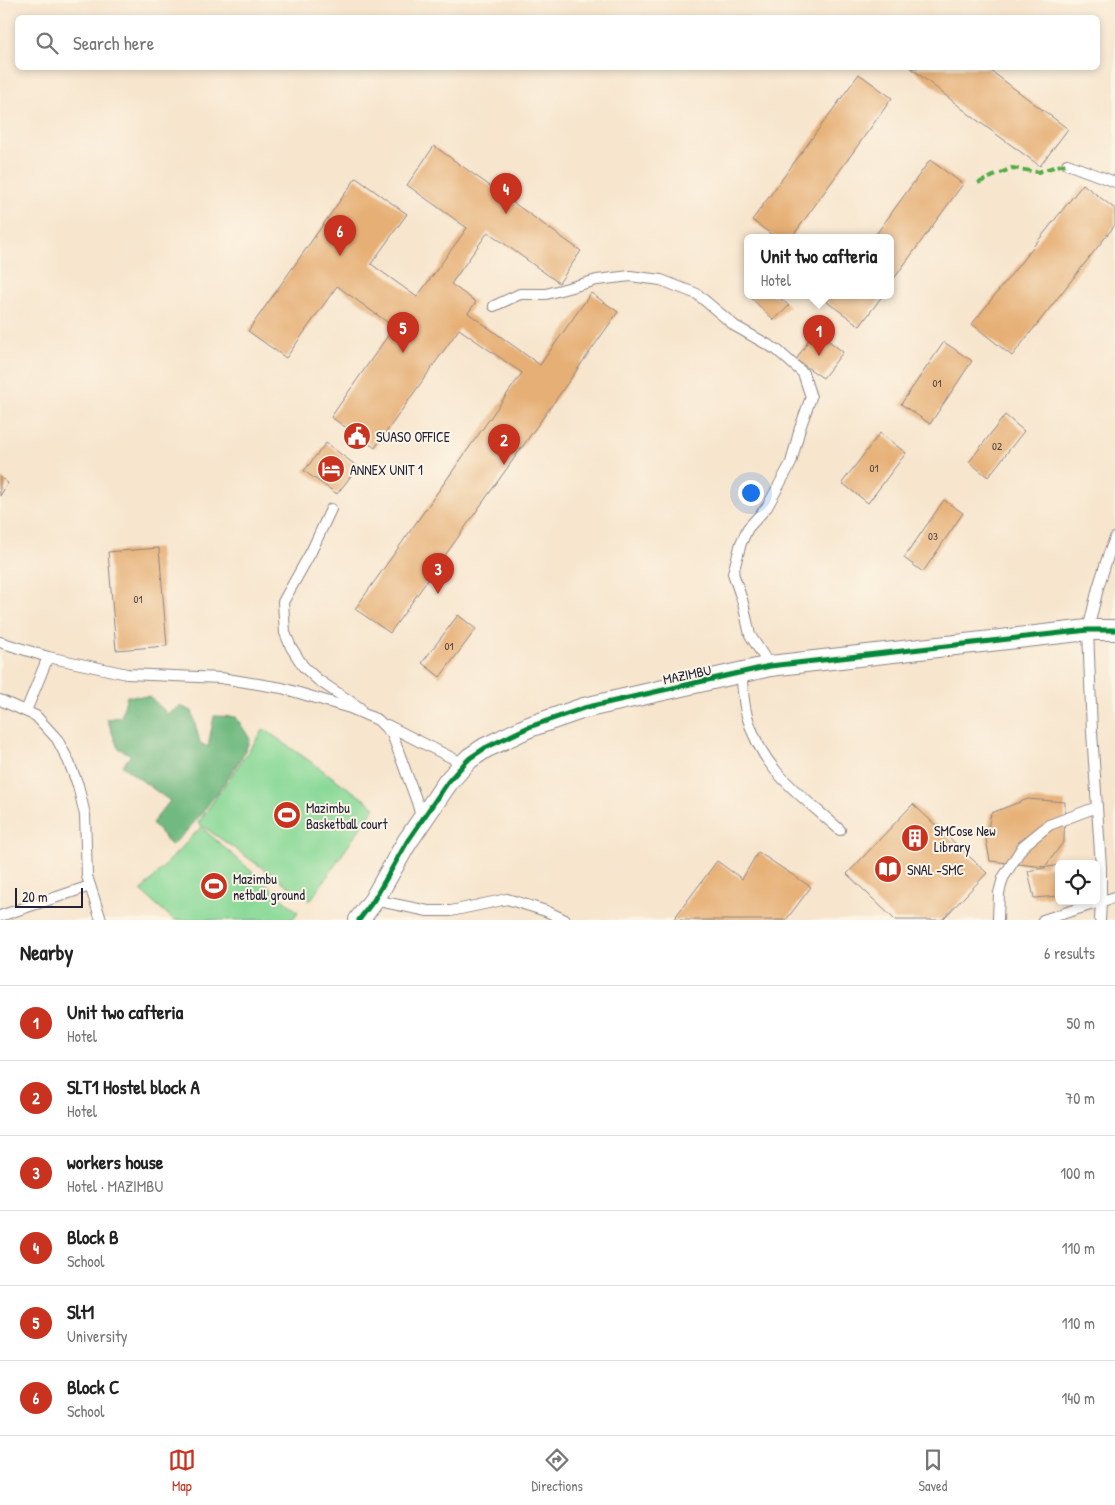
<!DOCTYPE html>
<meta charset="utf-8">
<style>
body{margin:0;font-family:"Patrick Hand",sans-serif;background:#f2f2f2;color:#222}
.controls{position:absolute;right:15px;bottom:15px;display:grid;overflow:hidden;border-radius:8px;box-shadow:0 2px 8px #0003}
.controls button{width:45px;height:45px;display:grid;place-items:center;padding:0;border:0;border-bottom:1px solid #e0e0e0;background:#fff;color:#222;font:25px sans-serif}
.scale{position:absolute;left:15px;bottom:12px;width:68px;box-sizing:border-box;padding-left:5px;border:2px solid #22223b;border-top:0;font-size:14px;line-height:18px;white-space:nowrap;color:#22223b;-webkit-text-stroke:4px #fcf5e5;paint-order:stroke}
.you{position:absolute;left:750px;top:492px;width:18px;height:18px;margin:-12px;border:4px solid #fff;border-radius:50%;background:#1a73e8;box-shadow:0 0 0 8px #1a73e833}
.badge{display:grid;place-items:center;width:32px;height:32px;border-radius:50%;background:#c8321e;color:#fff;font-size:16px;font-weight:700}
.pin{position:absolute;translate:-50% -41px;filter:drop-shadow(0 1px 2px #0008)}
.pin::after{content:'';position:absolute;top:26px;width:18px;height:15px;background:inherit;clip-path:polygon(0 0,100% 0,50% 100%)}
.popup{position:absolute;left:744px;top:234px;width:150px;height:65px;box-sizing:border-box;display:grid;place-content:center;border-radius:8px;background:#fff;filter:drop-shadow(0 1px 4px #0005);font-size:16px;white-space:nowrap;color:#767676}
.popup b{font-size:19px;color:#222}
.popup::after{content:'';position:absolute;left:50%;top:100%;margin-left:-10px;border:10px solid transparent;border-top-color:#fff}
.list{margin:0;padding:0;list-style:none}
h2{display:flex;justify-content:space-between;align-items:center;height:65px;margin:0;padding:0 20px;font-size:21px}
h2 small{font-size:16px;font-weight:400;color:#767676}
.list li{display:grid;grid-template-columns:32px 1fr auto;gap:15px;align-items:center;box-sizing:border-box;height:75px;padding:0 20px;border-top:1px solid #e0e0e0}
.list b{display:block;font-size:19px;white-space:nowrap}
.list p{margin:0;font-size:16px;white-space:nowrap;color:#767676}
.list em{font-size:16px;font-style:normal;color:#767676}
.icon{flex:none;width:28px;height:28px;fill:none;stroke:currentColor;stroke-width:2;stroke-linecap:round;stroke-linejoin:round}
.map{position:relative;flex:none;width:1115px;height:920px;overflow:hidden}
.search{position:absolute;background:#fff;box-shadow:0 2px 8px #0003;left:15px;right:15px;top:15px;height:55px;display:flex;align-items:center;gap:12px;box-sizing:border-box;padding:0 18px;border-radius:8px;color:#767676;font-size:19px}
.sheet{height:515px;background:#fff}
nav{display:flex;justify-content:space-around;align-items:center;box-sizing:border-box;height:70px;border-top:1px solid #e0e0e0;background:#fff;font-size:14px;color:#767676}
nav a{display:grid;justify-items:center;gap:2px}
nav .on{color:#c8321e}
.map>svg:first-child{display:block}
</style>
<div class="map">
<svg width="1115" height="920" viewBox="0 0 1115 920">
<rect width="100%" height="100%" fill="#fcf5e5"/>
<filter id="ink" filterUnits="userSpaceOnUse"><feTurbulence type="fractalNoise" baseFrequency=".02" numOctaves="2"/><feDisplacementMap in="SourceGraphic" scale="10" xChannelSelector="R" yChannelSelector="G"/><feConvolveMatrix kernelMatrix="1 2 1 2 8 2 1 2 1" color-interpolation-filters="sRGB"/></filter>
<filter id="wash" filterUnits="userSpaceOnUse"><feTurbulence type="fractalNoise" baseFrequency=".0096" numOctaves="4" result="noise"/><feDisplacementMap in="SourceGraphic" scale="20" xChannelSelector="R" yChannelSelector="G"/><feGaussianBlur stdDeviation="1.12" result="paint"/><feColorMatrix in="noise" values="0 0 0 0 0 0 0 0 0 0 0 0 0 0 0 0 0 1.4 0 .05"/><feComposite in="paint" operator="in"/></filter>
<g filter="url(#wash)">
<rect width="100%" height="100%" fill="#f7e5cd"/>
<g fill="#8ad998" stroke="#567e6a">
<path d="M264 729 375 807 310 901 198 823Z"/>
<path d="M201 827 298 912 292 920H174L141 891Z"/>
</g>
<path fill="#6fb980" stroke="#486e5e" d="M127 696 150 697 168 714 180 706 192 711 200 743 208 747 214 716 236 717 250 739C244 756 233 770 222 786 206 807 192 829 171 845L152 823 170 801 122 766 131 755 118 748 107 719 121 717Z"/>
<g id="blocks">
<g fill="#e6af75">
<path d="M911 68H987L1068 129 1040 166 974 118Z"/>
<path d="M859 74 892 98 792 237H775L752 220Z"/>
<path d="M434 146 581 251 559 283 488 232 451 284 476 302 468 313 540 365 591 293 618 312 390 633 355 609 522 373 459 329 375 448 331 417 394 327 337 286 286 358 248 331 356 178 407 214 371 264 417 297 467 228 407 185Z"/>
<path d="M930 160 963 184 890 284V237H874Z"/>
<path d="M1083 184 1115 209V225L1012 356 972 324Z"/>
<path d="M748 295H777L789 306 774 320Z"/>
<path d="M832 295H883L860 326 827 302Z"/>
<path d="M815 330 843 352 823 378 796 360Z"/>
<path d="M944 342 972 361 930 424 901 404Z"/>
<path d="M1005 415 1024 431 988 477 969 462Z"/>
<path d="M880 433 906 453 868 503 842 483Z"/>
<path d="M326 443 358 467 337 494 304 471Z"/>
<path d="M0 477 8 483 0 496Z"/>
<path d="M944 500 963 513 923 572 904 558Z"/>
<path d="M159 548 167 646 116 650 108 552Z"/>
<path d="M458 615 476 629 440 677 422 663Z"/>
<path d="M1028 799 1065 802 1064 841 1045 867 990 861 986 839 991 813Z"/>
<path d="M913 804 987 873 942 920H895L847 874Z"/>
<path d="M758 852 811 887 786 920H673L717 861 742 879Z"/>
<path d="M1059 865V896L1034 898 1028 871Z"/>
</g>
</g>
</g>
<g filter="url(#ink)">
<use href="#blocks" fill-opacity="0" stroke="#8c8484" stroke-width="1"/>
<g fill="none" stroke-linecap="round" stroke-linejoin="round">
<g stroke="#8c8484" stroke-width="12">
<g id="lane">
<path d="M1067 164 1115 182"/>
<path d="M494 306 520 294H546L597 280 630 276 661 280 697 294 735 326 777 350 803 373 811 397 800 428 791 463 767 507 748 528 741 543 733 573 743 603 750 635 770 666"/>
<path d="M331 509 311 552 283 602 285 633 291 647 303 666 318 680 360 708"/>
<path d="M0 642 48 657 127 674 221 678 282 688 350 708 378 720 392 734 417 802 422 820"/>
<path d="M741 673C743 687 743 702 747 716 763 772 799 793 840 830"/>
<path d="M0 700 36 716 57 739 68 760 78 785 85 815 87 876 101 920"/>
<path d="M26 711 48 657"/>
<path d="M387 725 464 764"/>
<path d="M374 900 428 911H451L507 899 546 911 565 920"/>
<path d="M0 916 90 886"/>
<path d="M998 920 999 893 1003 878 1023 846 1049 825 1097 807"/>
<path d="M1043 920 1115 897"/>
<path d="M1100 920 1101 902V867L1092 732 1088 630 1098 588 1108 556 1115 538"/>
</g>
</g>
<g stroke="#8c8484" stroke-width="22">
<path id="street" d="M359 920 374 900 407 842 448 782 464 764 470 758 485 748 529 727 584 708 770 666 1088 630H1115"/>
</g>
<use href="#lane" stroke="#fff" stroke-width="10"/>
<use href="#street" stroke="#fff" stroke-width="20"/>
<path stroke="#53aa46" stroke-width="4" stroke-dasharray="8 4" stroke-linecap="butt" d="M978 183 1012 168 1038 172 1057 166 1067 164"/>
<g stroke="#fcf5e5" stroke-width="8">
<path id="cycleway" d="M359 920 374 900 407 842 448 782 464 764 470 758 485 748 529 727 584 708 770 666 1088 630H1115"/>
</g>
<use href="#cycleway" stroke="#00873e" stroke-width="5"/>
</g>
</g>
<defs>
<g id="civic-disc" transform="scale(1.4375)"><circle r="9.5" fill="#c8321e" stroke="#fcf5e5"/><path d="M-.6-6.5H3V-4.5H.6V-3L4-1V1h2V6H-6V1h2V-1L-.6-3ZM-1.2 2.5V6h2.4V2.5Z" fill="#fff"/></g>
<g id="hotel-disc" transform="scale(1.4375)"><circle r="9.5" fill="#c8321e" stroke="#fcf5e5"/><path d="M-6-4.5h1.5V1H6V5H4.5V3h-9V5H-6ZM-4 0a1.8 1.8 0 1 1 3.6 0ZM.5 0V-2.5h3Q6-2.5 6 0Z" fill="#fff"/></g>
<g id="stadium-disc" transform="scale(1.4375)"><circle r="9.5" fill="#c8321e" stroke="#fcf5e5"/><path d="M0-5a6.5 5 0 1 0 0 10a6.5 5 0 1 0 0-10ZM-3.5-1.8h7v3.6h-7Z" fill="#fff"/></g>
<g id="building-disc" transform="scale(1.4375)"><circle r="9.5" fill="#c8321e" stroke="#fcf5e5"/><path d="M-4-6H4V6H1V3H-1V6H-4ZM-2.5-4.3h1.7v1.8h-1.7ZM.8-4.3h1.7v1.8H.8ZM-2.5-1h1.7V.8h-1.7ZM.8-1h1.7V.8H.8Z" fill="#fff"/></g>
<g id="library-disc" transform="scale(1.4375)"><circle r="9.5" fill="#c8321e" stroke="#fcf5e5"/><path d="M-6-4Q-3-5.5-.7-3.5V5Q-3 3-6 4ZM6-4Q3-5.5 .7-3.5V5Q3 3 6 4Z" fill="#fff"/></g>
</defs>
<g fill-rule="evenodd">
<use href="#civic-disc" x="357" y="436"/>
<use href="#hotel-disc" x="331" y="469"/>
<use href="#stadium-disc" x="287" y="815"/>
<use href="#building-disc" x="915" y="838"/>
<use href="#library-disc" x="888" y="869"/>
<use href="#stadium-disc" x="214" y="886"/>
</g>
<g text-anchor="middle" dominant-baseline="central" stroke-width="4" stroke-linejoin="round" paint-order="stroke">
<g font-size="11" fill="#53454a">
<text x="937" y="383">01</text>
<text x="997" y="446">02</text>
<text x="874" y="468">01</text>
<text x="933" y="536">03</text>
<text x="138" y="599">01</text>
<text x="449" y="646">01</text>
</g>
<g font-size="14" fill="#22223b" stroke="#fcf5e5" text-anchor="start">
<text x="376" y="436">SUASO OFFICE</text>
<text x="350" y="469">ANNEX UNIT 1</text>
<text x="306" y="807">Mazimbu<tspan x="306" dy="16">Basketball court</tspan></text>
<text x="934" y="830">SMCose New<tspan x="934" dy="16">Library</tspan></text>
<text x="907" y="869">SNAL -SMC</text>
<text x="233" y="878">Mazimbu<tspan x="233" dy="16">netball ground</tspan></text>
</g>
<g font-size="14" fill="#22223b" stroke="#fcf5e5">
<text transform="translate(687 674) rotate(-12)">MAZIMBU</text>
</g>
</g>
</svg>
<div class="controls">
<button><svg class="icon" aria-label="locate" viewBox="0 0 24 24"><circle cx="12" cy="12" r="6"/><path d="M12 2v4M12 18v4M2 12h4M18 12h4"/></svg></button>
</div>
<div class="scale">20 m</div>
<div class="you"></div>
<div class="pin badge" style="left:819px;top:356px">1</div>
<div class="popup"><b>Unit two cafteria</b>Hotel</div>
<div class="pin badge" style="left:504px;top:465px">2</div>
<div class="pin badge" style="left:438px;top:594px">3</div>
<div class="pin badge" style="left:506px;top:214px">4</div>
<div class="pin badge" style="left:403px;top:353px">5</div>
<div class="pin badge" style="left:340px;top:256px">6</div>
<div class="search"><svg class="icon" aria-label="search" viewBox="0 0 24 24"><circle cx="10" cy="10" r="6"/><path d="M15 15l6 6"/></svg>Search here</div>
</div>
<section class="sheet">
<h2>Nearby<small>6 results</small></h2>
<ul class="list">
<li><span class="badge">1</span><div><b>Unit two cafteria</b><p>Hotel</p></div><em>50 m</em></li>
<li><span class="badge">2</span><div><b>SLT1 Hostel block A</b><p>Hotel</p></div><em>70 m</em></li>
<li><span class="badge">3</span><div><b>workers house</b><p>Hotel · MAZIMBU</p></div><em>100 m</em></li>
<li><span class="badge">4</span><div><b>Block B</b><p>School</p></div><em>110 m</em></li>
<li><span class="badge">5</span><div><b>Slt1</b><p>University</p></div><em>110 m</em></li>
<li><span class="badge">6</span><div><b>Block C</b><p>School</p></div><em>140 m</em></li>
</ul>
</section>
<nav>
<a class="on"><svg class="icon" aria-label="map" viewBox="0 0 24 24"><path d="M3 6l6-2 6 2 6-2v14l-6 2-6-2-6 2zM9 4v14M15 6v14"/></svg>Map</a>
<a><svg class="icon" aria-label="directions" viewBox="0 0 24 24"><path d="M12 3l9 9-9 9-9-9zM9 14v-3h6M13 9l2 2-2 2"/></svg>Directions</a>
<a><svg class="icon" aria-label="saved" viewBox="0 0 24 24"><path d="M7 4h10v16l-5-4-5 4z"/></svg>Saved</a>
</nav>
